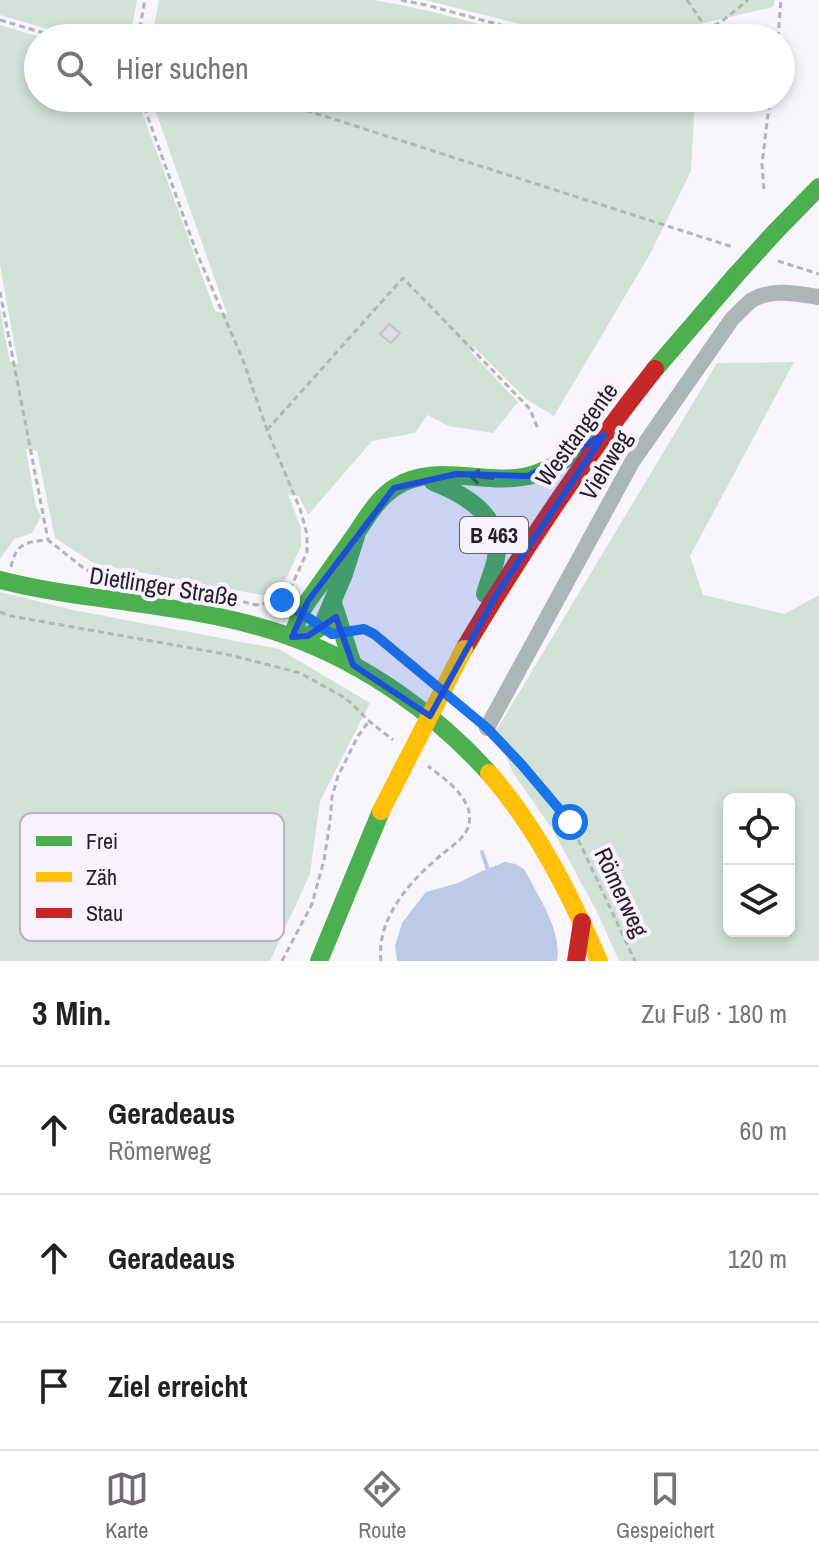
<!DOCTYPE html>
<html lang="de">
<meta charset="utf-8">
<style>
body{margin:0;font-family:"Archivo Narrow",sans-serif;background:#f2f2f2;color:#222}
.controls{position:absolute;right:24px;bottom:24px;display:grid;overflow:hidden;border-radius:12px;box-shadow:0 4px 12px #0003}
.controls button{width:72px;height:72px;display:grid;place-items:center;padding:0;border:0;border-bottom:2px solid #e0e0e0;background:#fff;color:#222;font:40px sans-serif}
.stop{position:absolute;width:24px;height:24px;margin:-18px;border:6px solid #1a73e8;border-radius:50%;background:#fff}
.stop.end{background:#1a73e8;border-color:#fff;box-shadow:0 2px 8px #0008}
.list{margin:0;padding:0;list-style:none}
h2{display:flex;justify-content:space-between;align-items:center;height:104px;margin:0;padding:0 32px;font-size:34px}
h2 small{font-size:26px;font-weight:400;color:#767676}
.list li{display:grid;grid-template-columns:52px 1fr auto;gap:24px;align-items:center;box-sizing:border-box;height:128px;padding:0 32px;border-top:2px solid #e0e0e0}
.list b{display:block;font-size:30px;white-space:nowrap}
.list p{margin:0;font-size:26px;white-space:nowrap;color:#767676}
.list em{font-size:26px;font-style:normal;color:#767676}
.icon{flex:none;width:44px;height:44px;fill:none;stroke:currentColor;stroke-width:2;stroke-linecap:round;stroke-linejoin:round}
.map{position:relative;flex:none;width:819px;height:961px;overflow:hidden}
.search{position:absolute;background:#fff;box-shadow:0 4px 12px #0003;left:24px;right:24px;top:24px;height:88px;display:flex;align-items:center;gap:20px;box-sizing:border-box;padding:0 28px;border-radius:44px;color:#767676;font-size:30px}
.sheet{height:488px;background:#fff}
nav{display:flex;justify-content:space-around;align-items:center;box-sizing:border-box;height:112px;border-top:2px solid #e0e0e0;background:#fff;font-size:22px;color:#767676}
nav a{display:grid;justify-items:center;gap:4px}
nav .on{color:#6e6972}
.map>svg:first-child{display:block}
</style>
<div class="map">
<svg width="819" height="961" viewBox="0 0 819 961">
<rect width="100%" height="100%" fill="#f8f5fb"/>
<g fill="#d2e2d8" fill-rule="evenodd">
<path d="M0 0H137L130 38H78L0 15Z"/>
<path d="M159 0H375L430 11 531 38H152Z"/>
<path d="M425 0H775L773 7 652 35H593L547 31Z"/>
<path d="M0 25 43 38H38V98H137L215 311 227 314 151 98H695L691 171 650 254 554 416 526 399 473 346 470 351 518 402 493 433 449 426 427 415 415 433 372 441 308 515 299 496 288 494 301 528V547L282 587 262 595 95 564 55 538 37 451 26 449 36 507 41 516 32 533 14 539 0 559V309L10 362 18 364 0 265Z"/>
<path d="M794 362 690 556 703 595 785 614 819 595V961H619L597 912 552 829 513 773 496 731 717 363ZM729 799H789V931H729Z"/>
<path d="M0 592 73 610 279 649 370 703 320 801 310 874 270 961H0Z"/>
</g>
<path fill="#bccae5" d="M505 862 515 864 524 869C538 896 562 930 557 961H397L395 946 402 923 426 892 458 883 480 872Z"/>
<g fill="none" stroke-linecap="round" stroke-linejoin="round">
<path stroke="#bccae5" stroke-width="4" d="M482 852 489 873"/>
</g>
<g fill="#e0dae1" stroke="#c6c0c7" stroke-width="2">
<path d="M672 98H684L683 111 670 109Z"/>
<path d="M389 324 400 333 391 343 380 334Z"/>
</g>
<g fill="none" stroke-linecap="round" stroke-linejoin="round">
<g stroke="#b0b5b5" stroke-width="3" stroke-dasharray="6 4" stroke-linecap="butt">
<path d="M401 0 426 5 549 38"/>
<path d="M687 0 707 29"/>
<path d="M0 20 61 38"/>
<path d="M138 38 145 0"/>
<path d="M676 38 707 29 721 22 748 0"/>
<path d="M778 38 781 0"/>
<path d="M141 98 196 251 243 360 267 430 300 509 307 534V552L291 587"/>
<path d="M268 98 733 247"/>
<path d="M764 189 762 164 770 98"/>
<path d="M778 261 819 274"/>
<path d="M0 292 48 540"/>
<path d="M267 430 403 278 530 409 538 429"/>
<path d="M11 567C16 543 26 542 48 540L86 570 116 576 171 584 256 605 282 600"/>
<path d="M0 612 11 616 230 655 300 673 340 695 350 702 369 721 393 740"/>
<path d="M364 630 374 634 427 679"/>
<path d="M458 704 477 720"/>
<path d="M497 739 570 822 635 961"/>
<path d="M282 961 312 904 324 860 330 822 332 797 338 776 358 736 369 721"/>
<path d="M381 961C376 919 410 881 440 856 449 848 461 841 467 830 470 823 471 813 467 806 460 789 442 777 428 766"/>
</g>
<path stroke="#acb6b4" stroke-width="16" d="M487 728 632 462 732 319C739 313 745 305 752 300 772 288 798 294 819 297"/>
<g stroke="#4caf50" stroke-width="18">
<path d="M775 232 819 187"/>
<path d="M655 369 736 275"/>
<path d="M433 482C466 495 503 516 496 558 494 570 488 582 485 594"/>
<path d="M356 536 344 574 322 626 308 636 292 637 301 612 308 601C324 579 339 557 355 535 366 519 377 499 394 488 434 461 485 486 528 476 555 469 580 449 604 435"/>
<path d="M0 580C58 595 117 599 175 609 215 615 256 624 294 638 368 666 436 714 489 773"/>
<path d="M333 603 353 665"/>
<path d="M319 961 381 811"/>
</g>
<path stroke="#ffc107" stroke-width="18" d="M489 773C537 828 570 894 599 961"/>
<g stroke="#c62828" stroke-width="18">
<path d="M464 649C522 551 584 458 655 369"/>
<path d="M576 961 582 922"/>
</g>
<path stroke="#4caf50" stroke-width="18" d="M736 275 775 232"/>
<path stroke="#ffc107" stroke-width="18" d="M381 811 464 649"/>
</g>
<defs><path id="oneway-shaft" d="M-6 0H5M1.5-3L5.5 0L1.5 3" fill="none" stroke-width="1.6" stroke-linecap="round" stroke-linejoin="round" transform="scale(2)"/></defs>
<use stroke="#365f3b" href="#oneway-shaft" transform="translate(481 477) rotate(-173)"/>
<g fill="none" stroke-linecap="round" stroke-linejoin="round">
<path stroke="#1a73e8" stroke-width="10" d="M282 600 332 634 364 629 374 634 487 728 522 765 570 822"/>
</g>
<path fill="#1d4ed8" fill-opacity="0.2" stroke="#1d4ed8" stroke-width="6" stroke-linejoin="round" d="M604 435 497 594 430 716 353 665 336 617 308 636 292 637 308 601 394 488 456 474 528 476Z"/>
<g text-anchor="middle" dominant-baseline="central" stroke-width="8" stroke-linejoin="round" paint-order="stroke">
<rect fill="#f8f2fe" stroke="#645e69" stroke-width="2" x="460" y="517" width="68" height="36" rx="6"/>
<g font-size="22" font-weight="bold" fill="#241e29">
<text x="494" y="535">B 463</text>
</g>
<g font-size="24" fill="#241e29" stroke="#f8f2fe">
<text transform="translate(576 434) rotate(-54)">Westtangente</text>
<text transform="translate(605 465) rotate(-59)">Viehweg</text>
<text transform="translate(164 586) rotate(9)">Dietlinger Straße</text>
<text transform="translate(622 892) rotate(65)">Römerweg</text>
</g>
</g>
<rect x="20" y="813" width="264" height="128" rx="12" fill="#f8f2fe" stroke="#b8b2be" stroke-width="2"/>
<rect x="36" y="836" width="36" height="10" fill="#4caf50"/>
<rect x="36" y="872" width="36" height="10" fill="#ffc107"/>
<rect x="36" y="908" width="36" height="10" fill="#c62828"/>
<g font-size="22" fill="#241e29">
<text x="86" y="849">Frei</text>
<text x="86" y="885">Zäh</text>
<text x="86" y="921">Stau</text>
</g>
</svg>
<div class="controls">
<button><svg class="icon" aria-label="locate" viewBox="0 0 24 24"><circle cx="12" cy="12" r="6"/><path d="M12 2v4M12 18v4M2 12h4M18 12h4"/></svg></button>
<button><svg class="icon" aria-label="layers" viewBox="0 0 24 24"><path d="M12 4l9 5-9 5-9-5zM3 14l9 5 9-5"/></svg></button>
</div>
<div class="stop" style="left:570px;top:822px"></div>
<div class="stop end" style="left:282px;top:600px"></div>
<div class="search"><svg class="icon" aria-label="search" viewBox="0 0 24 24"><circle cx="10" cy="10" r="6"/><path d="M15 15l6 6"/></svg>Hier suchen</div>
</div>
<section class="sheet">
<h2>3 Min.<small>Zu Fuß · 180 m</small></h2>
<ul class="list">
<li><svg class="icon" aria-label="ahead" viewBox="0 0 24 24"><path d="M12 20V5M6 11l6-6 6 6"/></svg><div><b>Geradeaus</b><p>Römerweg</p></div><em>60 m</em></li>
<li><svg class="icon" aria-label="ahead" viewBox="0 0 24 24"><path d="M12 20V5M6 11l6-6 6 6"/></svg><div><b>Geradeaus</b></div><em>120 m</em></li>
<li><svg class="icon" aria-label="arrive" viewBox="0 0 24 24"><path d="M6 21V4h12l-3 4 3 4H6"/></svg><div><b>Ziel erreicht</b></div></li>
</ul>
</section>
<nav>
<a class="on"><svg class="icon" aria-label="map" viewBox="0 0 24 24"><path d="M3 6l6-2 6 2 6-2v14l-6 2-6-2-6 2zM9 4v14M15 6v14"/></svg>Karte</a>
<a><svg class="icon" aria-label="directions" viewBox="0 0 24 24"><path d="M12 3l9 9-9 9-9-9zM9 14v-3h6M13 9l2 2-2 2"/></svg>Route</a>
<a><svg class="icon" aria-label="saved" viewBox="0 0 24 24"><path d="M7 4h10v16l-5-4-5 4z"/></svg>Gespeichert</a>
</nav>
